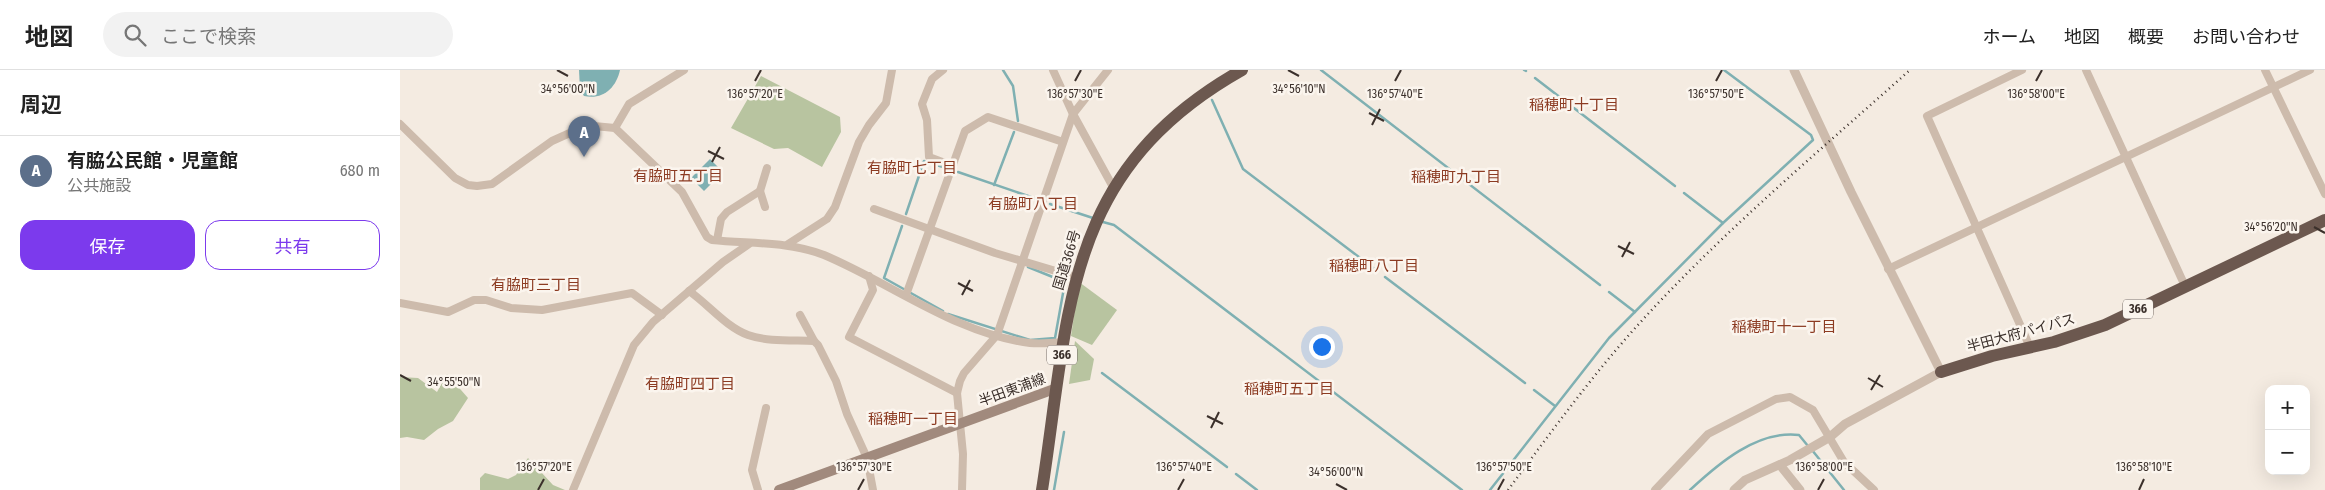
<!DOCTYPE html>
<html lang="ja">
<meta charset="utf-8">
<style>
body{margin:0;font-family:"Fira Sans Condensed","Noto Sans JP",sans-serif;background:#f2f2f2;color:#222}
.controls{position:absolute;right:15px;bottom:15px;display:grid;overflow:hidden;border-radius:10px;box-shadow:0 5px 20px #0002}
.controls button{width:45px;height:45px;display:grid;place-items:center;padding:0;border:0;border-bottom:1px solid #e0e0e0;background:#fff;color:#222;font:25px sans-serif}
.you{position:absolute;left:921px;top:276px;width:18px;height:18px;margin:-12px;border:4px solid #fff;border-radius:50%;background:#1a73e8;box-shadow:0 0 0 8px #1a73e833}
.badge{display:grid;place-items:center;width:32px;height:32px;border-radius:50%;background:#7c3aed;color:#fff;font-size:16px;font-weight:700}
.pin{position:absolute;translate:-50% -41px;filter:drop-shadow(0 1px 2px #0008)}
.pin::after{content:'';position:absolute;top:26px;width:18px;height:15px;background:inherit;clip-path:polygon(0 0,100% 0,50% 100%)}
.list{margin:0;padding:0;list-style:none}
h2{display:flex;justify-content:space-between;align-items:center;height:65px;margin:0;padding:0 20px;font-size:21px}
h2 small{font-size:16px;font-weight:400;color:#767676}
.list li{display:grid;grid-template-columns:32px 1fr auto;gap:15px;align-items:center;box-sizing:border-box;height:70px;padding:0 20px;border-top:1px solid #e0e0e0}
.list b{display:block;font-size:19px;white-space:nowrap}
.list p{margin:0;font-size:16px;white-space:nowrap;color:#767676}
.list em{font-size:16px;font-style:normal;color:#767676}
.actions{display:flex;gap:10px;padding:15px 20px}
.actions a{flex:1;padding:11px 0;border:1px solid #7c3aed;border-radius:15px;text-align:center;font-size:18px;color:#7c3aed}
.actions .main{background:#7c3aed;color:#fff}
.icon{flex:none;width:28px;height:28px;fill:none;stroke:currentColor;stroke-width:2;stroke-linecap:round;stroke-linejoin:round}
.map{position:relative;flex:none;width:1925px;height:420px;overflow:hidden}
header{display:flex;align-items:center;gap:30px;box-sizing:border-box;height:70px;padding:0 25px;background:#fff;border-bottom:1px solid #e0e0e0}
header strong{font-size:24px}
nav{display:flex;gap:28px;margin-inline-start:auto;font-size:18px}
.search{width:350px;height:45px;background:#f2f2f2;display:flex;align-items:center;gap:12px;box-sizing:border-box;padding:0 18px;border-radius:28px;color:#767676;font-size:19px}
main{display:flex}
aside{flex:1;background:#fff}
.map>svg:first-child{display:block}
</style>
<header>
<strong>地図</strong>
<div class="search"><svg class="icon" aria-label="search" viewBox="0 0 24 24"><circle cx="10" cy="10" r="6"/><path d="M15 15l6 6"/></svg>ここで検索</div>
<nav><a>ホーム</a><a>地図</a><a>概要</a><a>お問い合わせ</a></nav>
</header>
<main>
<aside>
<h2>周辺<small></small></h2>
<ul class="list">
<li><span class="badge" style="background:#5c6f8a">A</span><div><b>有脇公民館・児童館</b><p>公共施設</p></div><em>680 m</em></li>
</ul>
<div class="actions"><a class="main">保存</a><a>共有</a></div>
</aside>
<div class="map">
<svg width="1925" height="420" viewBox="0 0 1925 420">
<rect width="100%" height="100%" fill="#f4ebe1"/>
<g fill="#b8c4a0">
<path d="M361 6 440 47 441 62 422 97 388 78 374 79 331 58Z"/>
<path d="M679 212 717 240 692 275 671 266Z"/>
<path d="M675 271 694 289 690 310 669 314Z"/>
<path d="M47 304 68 328 53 351 38 359 24 370 7 367 0 368V307L18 308 37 322Z"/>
<path d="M128 388 153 415 165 420H80V408L85 403 108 409 116 405Z"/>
</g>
<g fill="#7fb0b2">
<path d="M179 0H220C216 18 203 30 184 26L180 20Z"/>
<path d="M310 89 323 102 304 121 291 108Z"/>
</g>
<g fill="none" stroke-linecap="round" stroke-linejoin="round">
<g stroke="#7fb0b2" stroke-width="2.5">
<path d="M603 0 613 16 618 51"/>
<path d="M921 0 1200 215"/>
<path d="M1124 0 1126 1"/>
<path d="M1135 8 1275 116"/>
<path d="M812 30 843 99 976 200"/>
<path d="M558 102 637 129"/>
<path d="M594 115 614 62"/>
<path d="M1284 123 1323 153"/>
<path d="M650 134 696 149"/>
<path d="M506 144 524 91 546 98"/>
<path d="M703 152 714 155 1062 420"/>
<path d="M502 156 484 208 543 241"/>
<path d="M985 207 1125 313"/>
<path d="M1209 222 1235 242"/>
<path d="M548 244 630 270 655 268 665 212 628 197"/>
<path d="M702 303 827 397"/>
<path d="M1134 320 1155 336"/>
<path d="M1412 380 1444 420"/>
<path d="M836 404 857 420"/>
<path d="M654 420 664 362"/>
<path d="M1090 420 1209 268 1323 153 1413 70 1411 65 1324 0"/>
<path d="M1290 420C1318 394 1357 360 1399 365L1408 376"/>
</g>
<g stroke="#cdbbac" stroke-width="8">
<path d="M543 0 532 9 522 34 527 50 529 87 553 96"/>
<path d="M653 0 673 44 713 117"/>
<path d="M1622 0 1527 46 1630 277"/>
<path d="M1686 0 1785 216"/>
<path d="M1865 0 1925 124"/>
<path d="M0 54 55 108 68 115 77 116 92 114 152 71 172 62 194 56 215 58 282 122 307 167 312 170C350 174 388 171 424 185 491 213 556 264 630 273 640 274 653 273 664 272"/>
<path d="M215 58 229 34 284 0"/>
<path d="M360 121 365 137"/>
<path d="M474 139 595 183 676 207"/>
<path d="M317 170 321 149 327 142 360 121 367 98"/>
<path d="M388 174 427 149 435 137 459 72 469 55 486 33 492 0"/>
<path d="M1488 199 1910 0"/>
<path d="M469 206 473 220 449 267 557 323"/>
<path d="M289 221C308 234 326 257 348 265 368 272 393 270 414 271L418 275 436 311 447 344 467 388 473 420"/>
<path d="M506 225 565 61 588 47 663 72"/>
<path d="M0 233 48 242 74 230H86L111 238 142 240 232 223 262 245"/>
<path d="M400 245 414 271"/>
<path d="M173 420 234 275 253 252 323 192 349 174"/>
<path d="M358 420 352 400 366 338"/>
<path d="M562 420 563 384 557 323 560 311 564 303 597 265 673 44 708 0"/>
<path d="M1255 420 1308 364 1376 329 1390 327 1413 340 1444 392 1474 420"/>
</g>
<g stroke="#cdbbac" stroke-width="9">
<path d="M1380 395 1400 420"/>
<path d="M1334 420 1345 410 1390 390 1430 367 1445 354 1541 302 1451 122 1394 0"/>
</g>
<path stroke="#a18a7d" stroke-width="10" d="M379 420 657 318"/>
<g stroke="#6c584f" stroke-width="12">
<path d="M1541 302 1592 286 1654 272 1705 255 1925 150"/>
<path d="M642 420C670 240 663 101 842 0"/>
</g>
<path stroke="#3b302b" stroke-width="2.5" stroke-dasharray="1 4" stroke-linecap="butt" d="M1108 420C1149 365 1190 308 1237 256 1320 164 1417 83 1510 0"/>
</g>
<path fill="none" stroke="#3b302b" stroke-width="2" d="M157 0 168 6M888 0 899 6M355 11 361 0M675 11 681 0M995 11 1001 0M1316 11 1322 0M1636 11 1642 0M969 43 984 51M972 55 980 39M308 81 324 89M312 92 320 77M1914 157 1925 163M1218 176 1234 184M1222 187 1230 172M558 213 573 221M562 225 570 210M0 305 11 311M1468 308 1483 317M1471 320 1480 305M807 346 823 354M811 358 819 342M936 414 947 420M138 420 144 409M458 420 464 409M778 420 784 409M1098 420 1104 409M1418 420 1424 409M1739 420 1744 409"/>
<g text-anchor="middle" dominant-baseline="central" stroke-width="5" stroke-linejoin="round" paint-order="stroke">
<g fill="#fbf5ee" stroke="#756b66" stroke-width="1">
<rect x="1723" y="229.5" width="30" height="19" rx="4"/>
<rect x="647" y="275.5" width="30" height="19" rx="4"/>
</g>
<g font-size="12" font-weight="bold" fill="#3b302b">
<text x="1738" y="239">366</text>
<text x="662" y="285">366</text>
</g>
<g font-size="14" fill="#3b302b" stroke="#fbf5ee">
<text transform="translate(667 190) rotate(-73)">国道366号</text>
<text transform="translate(1621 263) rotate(-15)">半田大府パイパス</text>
<text transform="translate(612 320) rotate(-20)">半田東浦線</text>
</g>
<g font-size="15" fill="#8c3b22" stroke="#fbf5ee">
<text x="1174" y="35">稲穂町十丁目</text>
<text x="512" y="98">有脇町七丁目</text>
<text x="278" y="106">有脇町五丁目</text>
<text x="1056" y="107">稲穂町九丁目</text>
<text x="633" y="134">有脇町八丁目</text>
<text x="974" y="196">稲穂町八丁目</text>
<text x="136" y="215">有脇町三丁目</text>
<text x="1384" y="257">稲穂町十一丁目</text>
<text x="290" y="314">有脇町四丁目</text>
<text x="889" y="319">稲穂町五丁目</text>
<text x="513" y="349">稲穂町一丁目</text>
</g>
</g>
<g font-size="12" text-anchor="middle" fill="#3b302b" stroke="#fbf5ee" stroke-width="5" stroke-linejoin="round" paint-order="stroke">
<text x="168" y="23">34°56'00"N</text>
<text x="899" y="23">34°56'10"N</text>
<text x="355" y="28">136°57'20"E</text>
<text x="675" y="28">136°57'30"E</text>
<text x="995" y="28">136°57'40"E</text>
<text x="1316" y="28">136°57'50"E</text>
<text x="1636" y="28">136°58'00"E</text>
<text x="1871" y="161">34°56'20"N</text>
<text x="54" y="316">34°55'50"N</text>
<text x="144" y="401">136°57'20"E</text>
<text x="464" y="401">136°57'30"E</text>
<text x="784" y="401">136°57'40"E</text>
<text x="1104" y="401">136°57'50"E</text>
<text x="1424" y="401">136°58'00"E</text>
<text x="1744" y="401">136°58'10"E</text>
<text x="936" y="406">34°56'00"N</text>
</g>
</svg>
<div class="controls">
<button>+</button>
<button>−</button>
</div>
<div class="you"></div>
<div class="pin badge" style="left:184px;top:87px;background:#5c6f8a">A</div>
</div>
</main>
